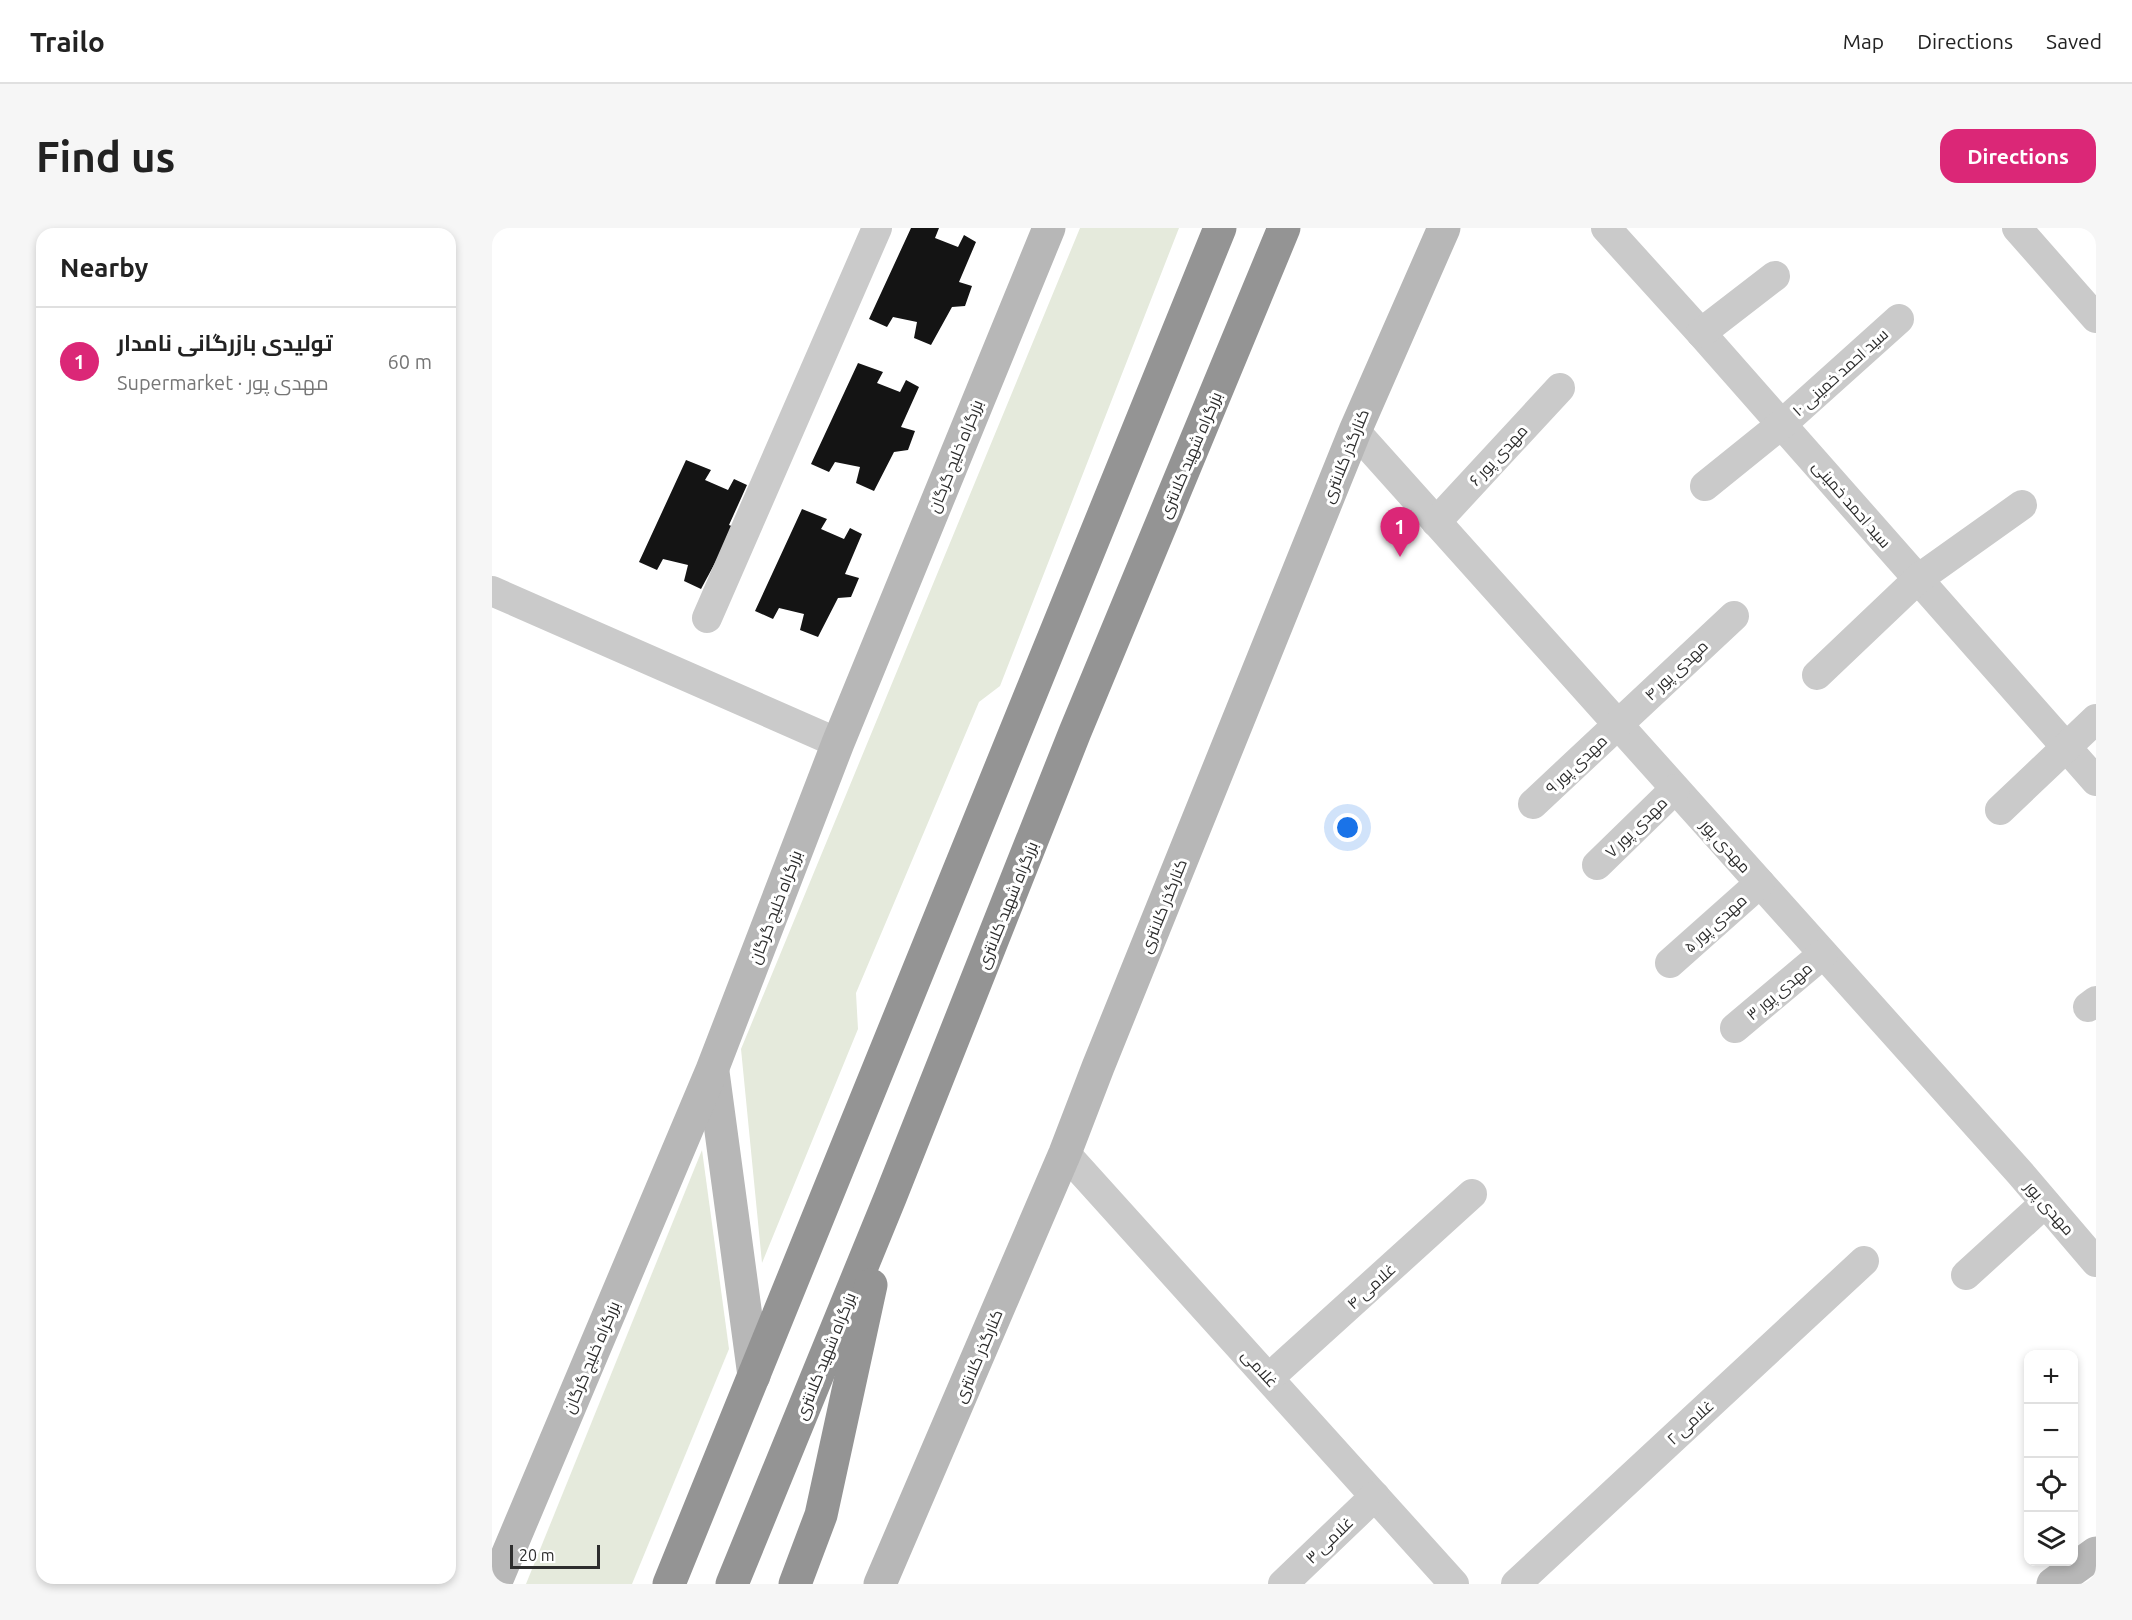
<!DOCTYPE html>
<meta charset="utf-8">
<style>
body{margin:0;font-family:Ubuntu,Cairo,sans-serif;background:#f6f6f6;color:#222}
.controls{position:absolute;right:18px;bottom:18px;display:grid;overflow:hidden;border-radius:12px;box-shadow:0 3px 9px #0003}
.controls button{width:54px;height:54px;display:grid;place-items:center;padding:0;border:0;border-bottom:2px solid #e0e0e0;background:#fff;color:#222;font:30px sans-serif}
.scale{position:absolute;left:18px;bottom:15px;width:90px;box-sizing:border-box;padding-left:6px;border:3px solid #2d2d2d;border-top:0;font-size:16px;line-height:21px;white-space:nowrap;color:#2d2d2d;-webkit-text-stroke:4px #fff;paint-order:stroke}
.you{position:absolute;left:856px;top:600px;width:21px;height:21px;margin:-15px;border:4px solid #fff;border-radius:50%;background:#1a73e8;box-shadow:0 0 0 9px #1a73e833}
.badge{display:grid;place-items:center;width:39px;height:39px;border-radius:50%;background:#db2777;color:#fff;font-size:20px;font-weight:700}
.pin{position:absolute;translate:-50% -50px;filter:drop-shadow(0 2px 3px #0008)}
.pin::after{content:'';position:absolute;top:32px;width:21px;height:18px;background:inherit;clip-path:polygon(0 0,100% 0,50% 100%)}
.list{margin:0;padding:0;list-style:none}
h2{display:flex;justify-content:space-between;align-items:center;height:78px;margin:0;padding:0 24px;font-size:26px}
h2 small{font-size:20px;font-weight:400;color:#767676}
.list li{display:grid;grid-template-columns:39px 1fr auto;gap:18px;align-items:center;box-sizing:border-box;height:108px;padding:0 24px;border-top:2px solid #e0e0e0}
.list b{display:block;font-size:22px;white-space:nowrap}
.list p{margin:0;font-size:20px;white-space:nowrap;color:#767676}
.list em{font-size:20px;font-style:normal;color:#767676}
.icon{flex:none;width:33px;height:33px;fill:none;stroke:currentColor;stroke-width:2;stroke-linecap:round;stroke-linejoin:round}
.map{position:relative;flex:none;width:1604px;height:1356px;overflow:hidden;border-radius:18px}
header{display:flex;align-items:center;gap:36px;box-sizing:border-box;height:84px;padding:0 30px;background:#fff;border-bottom:2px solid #e0e0e0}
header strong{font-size:28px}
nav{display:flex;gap:33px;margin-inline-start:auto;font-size:21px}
.intro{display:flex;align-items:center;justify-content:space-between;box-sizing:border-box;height:144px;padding:0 36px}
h1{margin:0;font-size:42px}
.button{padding:15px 27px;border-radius:18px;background:#db2777;color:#fff;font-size:21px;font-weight:700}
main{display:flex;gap:36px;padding:0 36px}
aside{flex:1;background:#fff;border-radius:18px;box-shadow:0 3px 9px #0003}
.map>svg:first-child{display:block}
</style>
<header>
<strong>Trailo</strong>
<nav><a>Map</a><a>Directions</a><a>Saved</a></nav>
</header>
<div class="intro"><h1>Find us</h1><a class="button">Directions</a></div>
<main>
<aside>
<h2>Nearby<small></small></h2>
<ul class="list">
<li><span class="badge">1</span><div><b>تولیدی بازرگانی نامدار</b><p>Supermarket · مهدی پور</p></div><em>60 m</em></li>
</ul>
</aside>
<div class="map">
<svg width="1604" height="1356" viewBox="0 0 1604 1356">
<rect width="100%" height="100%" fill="#fff"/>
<g fill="#e5eadc">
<path d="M588 0H687L508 458 487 474 364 765 366 801 270 1035 249 821Z"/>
<path d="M210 922 237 1121 140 1356H34Z"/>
</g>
<g fill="#141414">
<path d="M419 0H447L443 10 466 19 472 7 484 14 467 54 480 58 473 78 460 79 439 117 422 110 425 94 401 89 395 99 377 91Z"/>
<path d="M366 135 391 144 385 155 408 164 414 152 427 159 409 199 423 203 416 222 402 224 382 263 364 255 368 239 343 234 337 244 319 236Z"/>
<path d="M194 232 219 242 213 252 236 262 242 251 255 257 237 297 247 301 230 322 209 361 192 353 196 337 171 331 165 342 147 334Z"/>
<path d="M310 281 335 291 329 301 352 311 358 300 370 306 353 346 367 350 359 369 346 370 326 409 308 402 312 386 287 380 281 391 263 383Z"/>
</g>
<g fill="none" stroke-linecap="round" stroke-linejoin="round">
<g stroke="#cacaca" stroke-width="30">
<path d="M1114 0 1209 105 1604 553"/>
<path d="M1525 0 1604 90"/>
<path d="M1209 105 1283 48"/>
<path d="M863 203 1528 945 1604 1034"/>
<path d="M1213 258 1290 196 1407 91"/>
<path d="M944 294 1068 160"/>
<path d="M0 363 346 515"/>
<path d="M215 390 385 0"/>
<path d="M1325 447 1426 351 1530 277"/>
<path d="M1041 576 1242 388"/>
<path d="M1508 582 1604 491"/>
<path d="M1105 637 1183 561"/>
<path d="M1178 735 1268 655"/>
<path d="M1596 779 1604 773"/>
<path d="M1243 800 1331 726"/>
<path d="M573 925 962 1356"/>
<path d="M1474 1047 1553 975"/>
<path d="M777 1150 980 966"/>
<path d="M791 1356 883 1268"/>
<path d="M1024 1356 1372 1033"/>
</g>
<g stroke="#b7b7b7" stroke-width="33">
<path d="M221 844 262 1148"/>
<path d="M3 1356 220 842 346 515 557 0"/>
<path d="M388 1356 573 925 606 839 863 203 952 0"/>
<path d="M1561 1356 1604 1325"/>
</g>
<g stroke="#949494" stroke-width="33">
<path d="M177 1356 728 0"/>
<path d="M240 1356 398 970 583 504 792 0"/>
<path d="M303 1356 329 1287 379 1057"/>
</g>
</g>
<g text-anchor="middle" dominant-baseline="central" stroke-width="6" stroke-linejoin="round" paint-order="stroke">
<g font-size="16" fill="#2d2d2d" stroke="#fff">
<text transform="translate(1348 144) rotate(-42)">سید احمد خمینی ۱۰</text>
<text transform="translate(698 227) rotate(-67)">بزرگراه شهید کلانتری</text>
<text transform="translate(1006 227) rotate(-47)">۶ مهدی پور</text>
<text transform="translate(463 228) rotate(-68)">بزرگراه خلیج گرگان</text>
<text transform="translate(853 228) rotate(-68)">کنارگذر کلانتری</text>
<text transform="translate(1360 276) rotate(49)">سید احمد خمینی</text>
<text transform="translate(1184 442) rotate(-43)">۴ مهدی پور</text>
<text transform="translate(1084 536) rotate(-43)">۹ مهدی پور</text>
<text transform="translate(1144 599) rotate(-44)">۷ مهدی پور</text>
<text transform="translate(1234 618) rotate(48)">مهدی پور</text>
<text transform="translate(515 677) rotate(-68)">بزرگراه شهید کلانتری</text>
<text transform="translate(671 678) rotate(-68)">کنارگذر کلانتری</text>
<text transform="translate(283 679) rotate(-69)">بزرگراه خلیج گرگان</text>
<text transform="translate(1223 695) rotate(-42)">۵ مهدی پور</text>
<text transform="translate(1287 763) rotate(-40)">۳ مهدی پور</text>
<text transform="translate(1558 980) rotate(49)">مهدی پور</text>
<text transform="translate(879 1058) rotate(-42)">غلامی ۴</text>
<text transform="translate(333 1128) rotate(-68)">بزرگراه شهید کلانتری</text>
<text transform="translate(486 1128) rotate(-67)">کنارگذر کلانتری</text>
<text transform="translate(99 1129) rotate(-67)">بزرگراه خلیج گرگان</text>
<text transform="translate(768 1140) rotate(48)">غلامی</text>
<text transform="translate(1198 1194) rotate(-43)">غلامی ۲</text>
<text transform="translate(837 1312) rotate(-44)">غلامی ۳</text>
</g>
</g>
</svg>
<div class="controls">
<button>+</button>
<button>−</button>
<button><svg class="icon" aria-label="locate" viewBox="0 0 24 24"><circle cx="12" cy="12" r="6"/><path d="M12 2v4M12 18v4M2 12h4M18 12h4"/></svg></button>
<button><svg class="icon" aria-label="layers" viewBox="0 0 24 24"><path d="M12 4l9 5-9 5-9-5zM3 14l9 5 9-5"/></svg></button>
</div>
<div class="scale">20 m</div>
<div class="you"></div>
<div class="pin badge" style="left:908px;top:329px">1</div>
</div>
</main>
